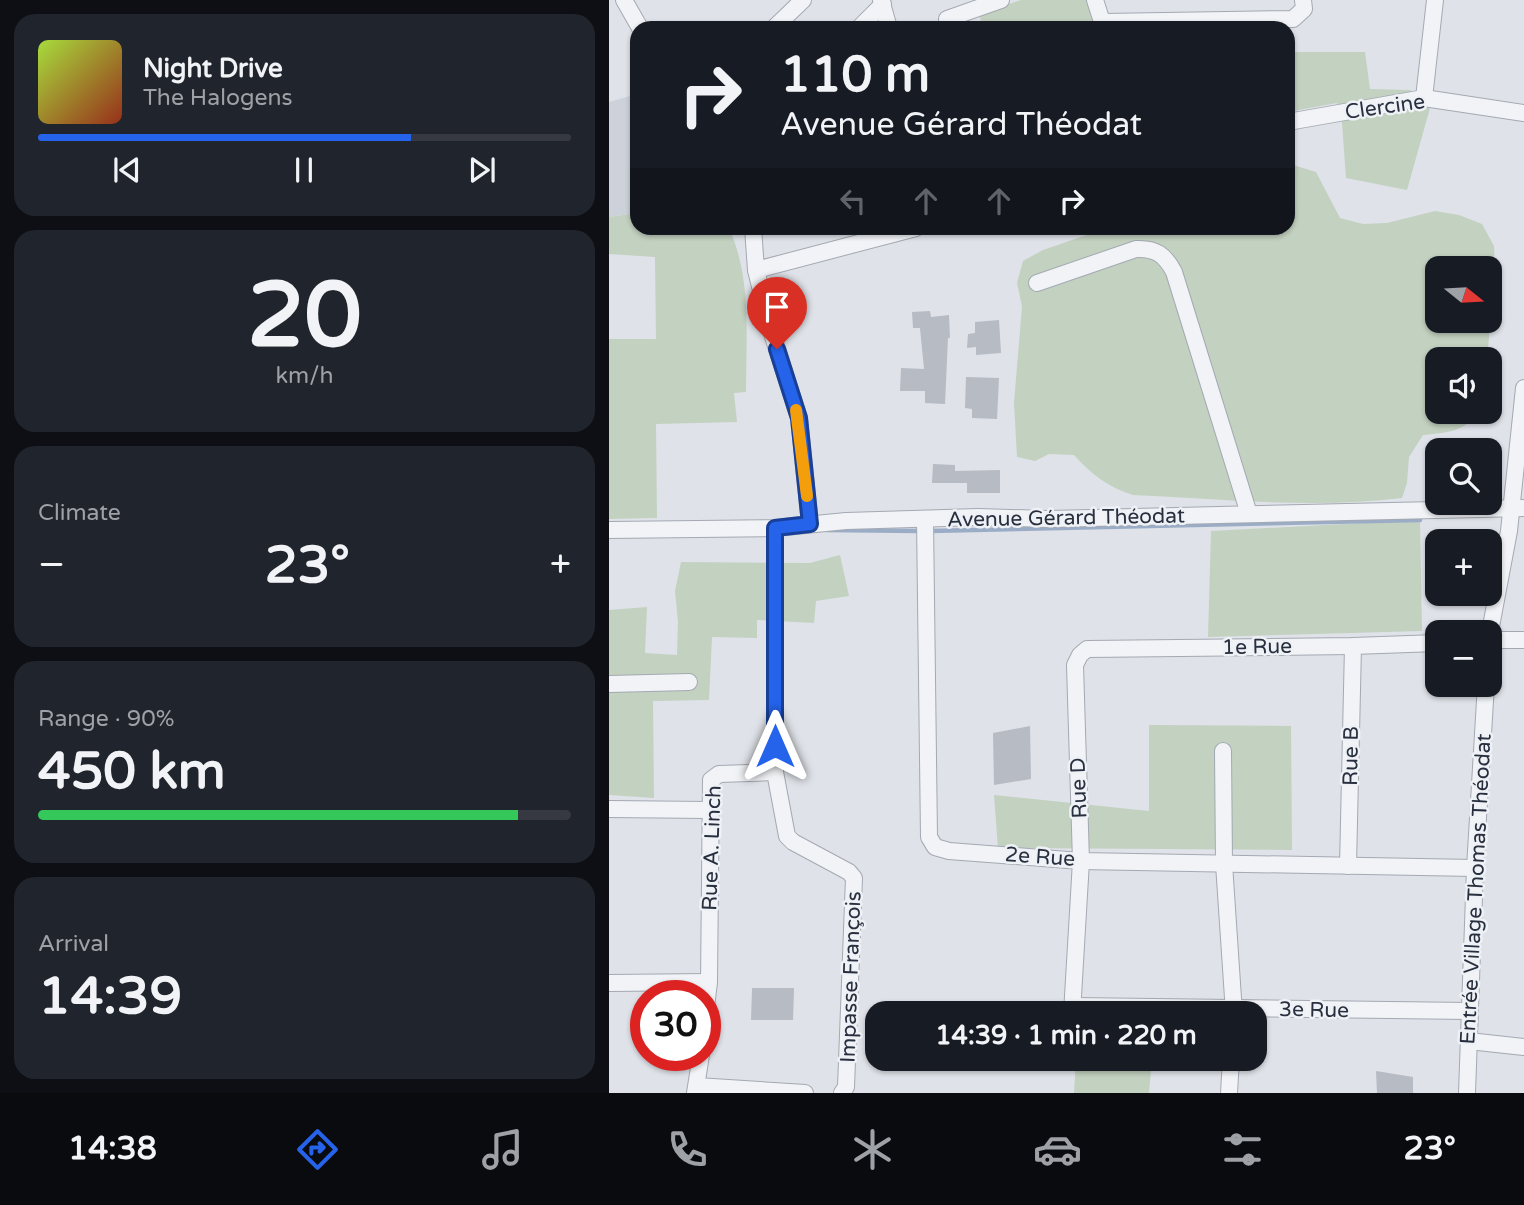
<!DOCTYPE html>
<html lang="en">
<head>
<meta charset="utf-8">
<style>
  :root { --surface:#171b24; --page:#20242c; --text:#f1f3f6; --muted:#9ea1a6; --line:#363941; --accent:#2563eb }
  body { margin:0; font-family:"Varela Round",sans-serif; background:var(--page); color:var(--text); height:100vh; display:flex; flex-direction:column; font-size:26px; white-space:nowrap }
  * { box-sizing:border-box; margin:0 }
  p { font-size:23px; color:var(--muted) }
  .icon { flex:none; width:38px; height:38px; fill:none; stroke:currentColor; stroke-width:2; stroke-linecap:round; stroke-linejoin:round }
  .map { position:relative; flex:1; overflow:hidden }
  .details { display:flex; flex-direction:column; gap:14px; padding:14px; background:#0d0f14; width:609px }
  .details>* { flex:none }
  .banner { position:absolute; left:21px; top:21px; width:665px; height:214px; border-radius:21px; box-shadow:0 2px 5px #0004; background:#171b24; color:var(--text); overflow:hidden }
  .needle { width:46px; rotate:108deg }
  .tools { position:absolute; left:816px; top:256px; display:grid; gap:14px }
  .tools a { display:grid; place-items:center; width:77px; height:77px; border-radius:14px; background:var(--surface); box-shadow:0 2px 5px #0004; font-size:35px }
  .speed { position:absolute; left:21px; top:980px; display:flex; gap:14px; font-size:35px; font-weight:700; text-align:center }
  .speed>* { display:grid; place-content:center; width:91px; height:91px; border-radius:50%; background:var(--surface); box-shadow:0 2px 5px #0004; line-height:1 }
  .speed .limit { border:10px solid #d22; background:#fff; color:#111 }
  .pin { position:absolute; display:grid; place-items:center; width:60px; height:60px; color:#fff; margin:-72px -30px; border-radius:50% 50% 50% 0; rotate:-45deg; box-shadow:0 0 7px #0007 }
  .pin .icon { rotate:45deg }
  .me { position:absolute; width:77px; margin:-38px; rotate:0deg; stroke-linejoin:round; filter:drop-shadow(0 0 5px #0008) }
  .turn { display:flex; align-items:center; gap:24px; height:147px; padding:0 35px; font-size:32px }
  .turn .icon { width:91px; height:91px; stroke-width:2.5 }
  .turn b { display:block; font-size:49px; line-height:60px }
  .lanes { display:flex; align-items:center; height:66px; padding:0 35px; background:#0003; justify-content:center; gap:35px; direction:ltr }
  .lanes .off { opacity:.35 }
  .big { font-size:52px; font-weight:700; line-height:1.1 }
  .details .card { flex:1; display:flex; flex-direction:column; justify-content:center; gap:10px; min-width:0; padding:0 24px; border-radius:21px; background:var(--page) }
  .details .dial { align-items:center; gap:0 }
  .dial b { font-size:91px; line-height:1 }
  .song { display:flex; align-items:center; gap:21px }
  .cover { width:84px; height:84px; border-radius:10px; background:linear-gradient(135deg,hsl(80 70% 55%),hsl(10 70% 35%)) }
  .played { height:7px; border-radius:4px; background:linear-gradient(90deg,var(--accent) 70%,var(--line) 70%) }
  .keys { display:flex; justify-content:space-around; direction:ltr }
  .heat { display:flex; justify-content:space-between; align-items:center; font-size:38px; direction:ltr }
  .charge { height:10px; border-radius:5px; background:linear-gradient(90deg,#34c759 90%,var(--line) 0) }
  .trip { position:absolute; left:256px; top:1001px; width:402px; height:70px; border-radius:21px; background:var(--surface); box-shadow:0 2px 5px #0004; font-weight:700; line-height:70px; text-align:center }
  .tabs { display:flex; height:112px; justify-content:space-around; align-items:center; background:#090b0e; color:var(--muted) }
  .tabs .icon { width:49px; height:49px }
  .tabs .active { color:var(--accent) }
  .tabs b { font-size:32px; color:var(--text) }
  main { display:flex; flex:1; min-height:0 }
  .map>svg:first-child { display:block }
  .built { fill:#cdd1d9 }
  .green { fill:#c3d1c0; fill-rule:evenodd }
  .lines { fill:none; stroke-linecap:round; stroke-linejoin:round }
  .stream { stroke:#9badc6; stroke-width:4.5 }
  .building { fill:#b6bbc4 }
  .minor-casing { stroke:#a4a9b2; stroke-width:18 }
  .minor { stroke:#f1f3f6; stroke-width:16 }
  .route-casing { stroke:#184099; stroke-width:18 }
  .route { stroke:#2563eb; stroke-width:12 }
  .slow { stroke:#f59e0b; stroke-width:12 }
  .labels { text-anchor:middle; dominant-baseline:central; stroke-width:5; stroke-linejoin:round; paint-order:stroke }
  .street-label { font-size:21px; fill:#282f3e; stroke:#eef1f5 }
</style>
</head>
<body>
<main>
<section class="details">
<div class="card">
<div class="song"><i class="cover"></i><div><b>Night Drive</b><p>The Halogens</p></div></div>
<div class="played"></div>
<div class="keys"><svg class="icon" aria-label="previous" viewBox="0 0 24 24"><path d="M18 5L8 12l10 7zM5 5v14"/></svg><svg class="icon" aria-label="pause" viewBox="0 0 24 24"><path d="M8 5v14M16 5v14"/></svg><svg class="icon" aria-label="next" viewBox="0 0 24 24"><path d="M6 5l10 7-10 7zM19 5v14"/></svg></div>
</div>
<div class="card dial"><b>20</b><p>km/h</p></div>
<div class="card"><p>Climate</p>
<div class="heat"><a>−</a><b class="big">23°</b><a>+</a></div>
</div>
<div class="card"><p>Range · 90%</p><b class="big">450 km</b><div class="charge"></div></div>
<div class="card"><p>Arrival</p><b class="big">14:39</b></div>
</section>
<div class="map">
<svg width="915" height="1093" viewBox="0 0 915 1093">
  <rect width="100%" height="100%" fill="#dfe2e8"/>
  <path class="built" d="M28 94V213L0 217V102Z"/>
  <g class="green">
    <path d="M412 0H480L490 28H374L370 14Z"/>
    <path d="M679 52H756L761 89 801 90 821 108 798 190 737 178 733 123 728 103 679 112Z"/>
    <path d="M684 165 707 172 731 218 754 224 778 223 826 211 850 215 873 224 885 246 886 271 878 359H828V411H869C858 432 836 433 814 435L800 457 798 483 793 498C704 509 614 499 524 495 499 487 483 475 465 455L440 454 426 461 408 457 405 403 413 306 408 283 414 261 434 250 498 228H679V166ZM828 268H880V320H828Z"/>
    <path d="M28 213V228H120C143 279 137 336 137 392L125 393 128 422 47 424 48 518 0 519V339H47L46 257 0 254V217Z"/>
    <path d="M811 520 813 631 599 637 602 531Z"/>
    <path d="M231 555 240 596 207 601 205 623 148 620V638L103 637 100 700 44 701 45 798 0 795V610L38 607 36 653 68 655 69 622 66 591 72 562 201 563Z"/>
    <path d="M540 725 682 726 683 850 389 848 385 795 540 811Z"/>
    <path d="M467 1059H543L540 1093H465Z"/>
  </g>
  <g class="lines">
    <g class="stream">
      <path d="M218 530 310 531"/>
      <path d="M321 531 811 520"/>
    </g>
  </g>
  <g class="building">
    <path d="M321 311 322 317 340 315 341 338H339L336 404 316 403V391H291L292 368 315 369 311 328H304L303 312Z"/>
    <path d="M390 320 392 353 367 355V347L358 348 359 334 366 333V322Z"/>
    <path d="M357 377 390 378 388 419 363 418V409L356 408Z"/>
    <path d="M324 464 346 465V471L391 470V493H358V483H323Z"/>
    <path d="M421 726 422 779 385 785 384 733Z"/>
    <path d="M143 988H185L184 1020H142Z"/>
    <path d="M767 1071 804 1077V1093H768Z"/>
  </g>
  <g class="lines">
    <defs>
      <g id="minor">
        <path d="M15 0 31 28"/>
        <path d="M272 0 280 28"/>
        <path d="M486 0 495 28"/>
        <path d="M338 19 392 0"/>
        <path d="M493 22 684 19 695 9 694 0"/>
        <path d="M165 28 194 0"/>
        <path d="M250 28 274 4"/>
        <path d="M815 98 826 0"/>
        <path d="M679 122 815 98 915 113"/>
        <path d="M144 228 147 270 161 327 190 418 201 524"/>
        <path d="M147 270 307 228"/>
        <path d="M428 283 527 249C547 248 556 255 565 272L640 514"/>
        <path d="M316 520 320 837 326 847 340 851 472 861 866 868"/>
        <path d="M0 530 166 528 237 521 369 517 439 519 915 508"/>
        <path d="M880 637 900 531 915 388"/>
        <path d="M880 640H915"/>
        <path d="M0 684 80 682"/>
        <path d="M614 751 615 864 625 1013"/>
        <path d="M166 772 178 836 184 842 240 872 245 878 237 1087 233 1093"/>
        <path d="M0 809 100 810"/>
        <path d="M739 866 744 646"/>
        <path d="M0 983 100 982"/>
        <path d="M465 1006 861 1011"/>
        <path d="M463 1013 472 861 466 665 471 655 478 649 744 646 828 643"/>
        <path d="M96 1016 100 982 102 780 110 774 166 772V528"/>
        <path d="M860 1041 915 1047"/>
        <path d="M88 1086 196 1093"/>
        <path d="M86 1093 92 1055"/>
        <path d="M620 1093 622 1059"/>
        <path d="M858 1093 866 868 877 684"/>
      </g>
    </defs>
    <use href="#minor" class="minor-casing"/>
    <use href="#minor" class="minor"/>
  </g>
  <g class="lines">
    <defs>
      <path id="route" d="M166 746V528L201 524 190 418 168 349"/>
    </defs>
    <use href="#route" class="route-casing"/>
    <use href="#route" class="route"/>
    <path class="slow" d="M187 410 198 496"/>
  </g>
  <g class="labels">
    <g class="street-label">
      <text transform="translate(776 107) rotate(-8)">Clercine</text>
      <text transform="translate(457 518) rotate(-1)">Avenue Gérard Théodat</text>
      <text transform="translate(648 647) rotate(-1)">1e Rue</text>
      <text transform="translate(742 756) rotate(-89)">Rue B</text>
      <text transform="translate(470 788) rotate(-92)">Rue D</text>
      <text transform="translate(103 848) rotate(-88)">Rue A. Linch</text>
      <text transform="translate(431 857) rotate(4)">2e Rue</text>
      <text transform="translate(867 889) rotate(-87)">Entrée Village Thomas Théodat</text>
      <text transform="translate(242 977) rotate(-88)">Impasse François</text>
      <text transform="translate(705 1010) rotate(1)">3e Rue</text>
    </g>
  </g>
</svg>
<div class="tools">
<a><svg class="needle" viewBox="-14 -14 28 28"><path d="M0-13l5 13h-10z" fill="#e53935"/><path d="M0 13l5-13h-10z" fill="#9ea1a6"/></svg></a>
<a><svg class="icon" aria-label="sound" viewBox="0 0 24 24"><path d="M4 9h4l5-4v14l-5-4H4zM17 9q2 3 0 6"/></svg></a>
<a><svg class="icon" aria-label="search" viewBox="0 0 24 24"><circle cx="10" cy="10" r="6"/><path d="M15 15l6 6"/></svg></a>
<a>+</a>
<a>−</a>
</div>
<div class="speed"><div class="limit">30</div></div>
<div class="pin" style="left:168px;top:349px;background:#d93025"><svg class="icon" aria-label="arrive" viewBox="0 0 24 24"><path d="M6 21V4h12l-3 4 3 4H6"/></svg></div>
<svg class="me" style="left:166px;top:746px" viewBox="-20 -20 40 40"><path d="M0-17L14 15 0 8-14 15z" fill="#2563eb" stroke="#fff" stroke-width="4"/></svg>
<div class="trip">14:39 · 1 min · 220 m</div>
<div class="banner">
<div class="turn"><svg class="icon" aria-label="right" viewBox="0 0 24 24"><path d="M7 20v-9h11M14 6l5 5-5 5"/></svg><div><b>110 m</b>Avenue Gérard Théodat</div></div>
<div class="lanes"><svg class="icon off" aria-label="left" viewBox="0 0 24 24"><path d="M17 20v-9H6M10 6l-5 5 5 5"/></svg><svg class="icon off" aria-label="ahead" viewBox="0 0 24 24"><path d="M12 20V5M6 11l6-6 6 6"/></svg><svg class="icon off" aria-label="ahead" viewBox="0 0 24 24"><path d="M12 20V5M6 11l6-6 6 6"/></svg><svg class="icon" aria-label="right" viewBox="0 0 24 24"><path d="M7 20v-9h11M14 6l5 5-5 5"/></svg></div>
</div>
</div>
</main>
<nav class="tabs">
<b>14:38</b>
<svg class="icon active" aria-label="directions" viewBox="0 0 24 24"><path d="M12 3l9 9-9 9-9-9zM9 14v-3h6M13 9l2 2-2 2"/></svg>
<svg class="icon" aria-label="music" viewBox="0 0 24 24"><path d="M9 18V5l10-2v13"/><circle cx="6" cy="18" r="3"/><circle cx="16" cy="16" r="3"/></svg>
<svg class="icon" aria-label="phone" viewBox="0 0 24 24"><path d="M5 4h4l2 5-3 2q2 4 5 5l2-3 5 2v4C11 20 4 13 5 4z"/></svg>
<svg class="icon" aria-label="climate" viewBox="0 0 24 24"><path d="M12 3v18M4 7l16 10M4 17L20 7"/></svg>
<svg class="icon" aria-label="car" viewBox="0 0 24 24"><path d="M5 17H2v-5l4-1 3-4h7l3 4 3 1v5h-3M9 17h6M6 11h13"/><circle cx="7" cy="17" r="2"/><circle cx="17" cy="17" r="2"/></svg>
<svg class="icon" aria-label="filters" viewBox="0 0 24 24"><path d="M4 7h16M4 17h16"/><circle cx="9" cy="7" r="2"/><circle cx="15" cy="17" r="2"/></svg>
<b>23°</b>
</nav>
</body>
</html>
